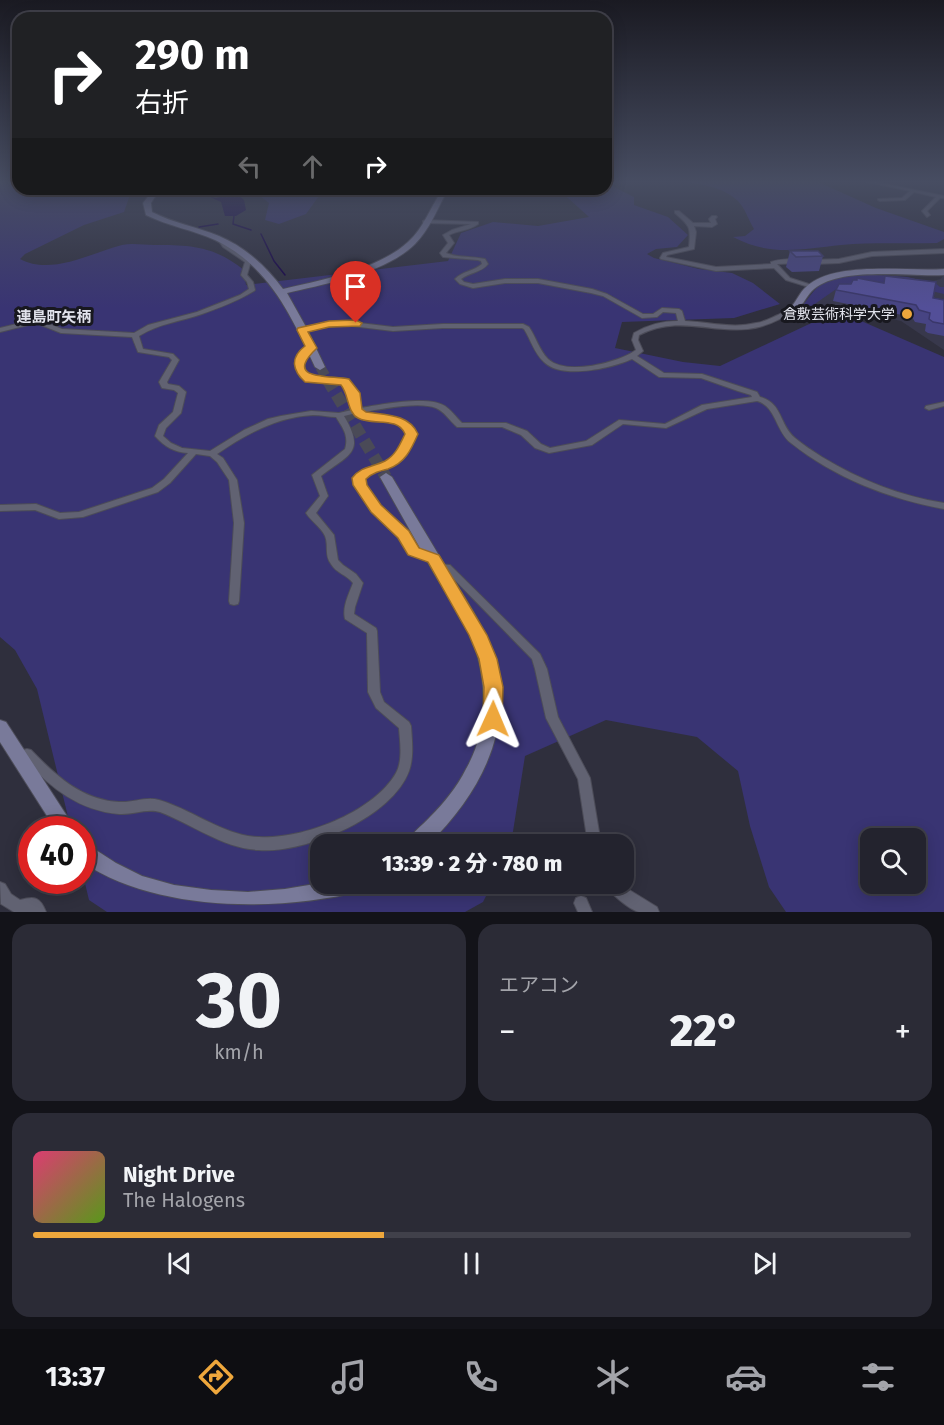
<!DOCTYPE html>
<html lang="ja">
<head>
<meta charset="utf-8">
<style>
  :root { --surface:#23232e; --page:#2b2b36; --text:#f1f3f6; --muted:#a3a4aa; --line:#40404a; --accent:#eea73c }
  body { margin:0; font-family:"Fira Sans","Noto Sans JP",sans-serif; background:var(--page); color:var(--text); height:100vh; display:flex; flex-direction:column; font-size:22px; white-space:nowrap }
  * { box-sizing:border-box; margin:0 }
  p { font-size:20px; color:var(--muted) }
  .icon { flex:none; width:33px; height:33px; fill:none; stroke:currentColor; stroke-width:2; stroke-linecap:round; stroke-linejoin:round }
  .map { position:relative; height:912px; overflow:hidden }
  .side { display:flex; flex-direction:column; gap:12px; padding:12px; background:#131319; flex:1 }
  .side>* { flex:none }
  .top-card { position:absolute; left:12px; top:12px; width:600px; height:183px; border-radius:18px; box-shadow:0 3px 15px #0003,0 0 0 2px var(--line); background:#202124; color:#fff; overflow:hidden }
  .fabs { position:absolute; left:860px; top:828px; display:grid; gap:12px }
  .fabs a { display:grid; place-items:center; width:66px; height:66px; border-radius:12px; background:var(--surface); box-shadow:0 3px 15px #0003,0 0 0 2px var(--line); font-size:30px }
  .speed { position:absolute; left:18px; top:816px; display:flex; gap:12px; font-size:30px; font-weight:700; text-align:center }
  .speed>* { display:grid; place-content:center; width:78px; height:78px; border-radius:50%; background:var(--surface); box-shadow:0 3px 15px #0003,0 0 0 2px var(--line); line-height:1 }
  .speed .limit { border:9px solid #d22; background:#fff; color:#111 }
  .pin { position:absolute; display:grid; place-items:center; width:51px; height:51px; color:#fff; margin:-62px -26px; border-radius:50% 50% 50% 0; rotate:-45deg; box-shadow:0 0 6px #0007 }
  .pin .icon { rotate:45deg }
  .me { position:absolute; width:66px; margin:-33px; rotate:1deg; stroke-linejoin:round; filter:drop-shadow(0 0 4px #0008) }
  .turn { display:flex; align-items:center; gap:21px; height:126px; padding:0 24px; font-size:27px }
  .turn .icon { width:78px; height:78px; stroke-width:2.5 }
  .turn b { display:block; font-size:42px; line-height:51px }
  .lanes { display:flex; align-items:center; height:57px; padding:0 24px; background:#0003; justify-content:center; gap:30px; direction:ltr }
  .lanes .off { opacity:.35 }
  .big { font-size:45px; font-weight:800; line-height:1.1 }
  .side .tile { flex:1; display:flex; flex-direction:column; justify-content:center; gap:9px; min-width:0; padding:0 21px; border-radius:18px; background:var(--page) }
  .side .dial { align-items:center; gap:0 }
  .dial b { font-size:78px; line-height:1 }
  .song { display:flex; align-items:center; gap:18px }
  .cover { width:72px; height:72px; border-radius:9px; background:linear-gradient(135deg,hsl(340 70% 55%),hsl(90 70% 35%)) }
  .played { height:6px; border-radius:3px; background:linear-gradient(90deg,var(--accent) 40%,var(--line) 40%) }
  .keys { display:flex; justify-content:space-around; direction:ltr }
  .heat { display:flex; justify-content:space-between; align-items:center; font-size:33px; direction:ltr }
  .side .tiles { flex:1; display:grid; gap:12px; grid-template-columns:1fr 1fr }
  .tile:last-child { grid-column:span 2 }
  .trip { position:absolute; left:310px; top:834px; width:324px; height:60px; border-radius:18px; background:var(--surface); box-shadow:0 3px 15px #0003,0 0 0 2px var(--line); font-weight:800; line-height:60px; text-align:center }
  .menu { display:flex; height:96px; justify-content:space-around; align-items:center; background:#0e0e12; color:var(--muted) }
  .menu .icon { width:42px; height:42px }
  .menu .current { color:var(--accent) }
  .menu b { font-size:27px; color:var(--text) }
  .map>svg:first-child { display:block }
  .built { fill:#38384c }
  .green { fill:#393473; fill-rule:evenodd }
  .water { fill:#140045 }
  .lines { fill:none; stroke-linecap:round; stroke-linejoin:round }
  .stream { stroke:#140045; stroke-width:1.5 }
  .secondary-tunnel-far1 { stroke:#4a4a57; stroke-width:10; stroke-dasharray:10 4.5; stroke-linecap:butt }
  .secondary-tunnel { stroke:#4a4a57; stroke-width:12; stroke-dasharray:12 6; stroke-linecap:butt }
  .street-casing { stroke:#4c4c58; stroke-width:2 }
  .secondary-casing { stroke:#4c4c58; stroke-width:2 }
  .street { fill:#616272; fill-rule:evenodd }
  .secondary { fill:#797a9a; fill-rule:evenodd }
  .wall { fill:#474483 }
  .building { fill:#534f98; stroke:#3a376a; stroke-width:1.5 }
  .route { fill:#eea73c; stroke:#9b6d27; stroke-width:1.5 }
  .poi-dot { fill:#eea73c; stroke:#18181f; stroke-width:2 }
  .labels { text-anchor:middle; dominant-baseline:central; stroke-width:6; stroke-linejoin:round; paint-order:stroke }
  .far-poi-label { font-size:14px; fill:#e2e3ec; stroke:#18181f; text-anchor:end }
  .far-quarter-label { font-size:15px; font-weight:bold; fill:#e2e3ec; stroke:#18181f }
</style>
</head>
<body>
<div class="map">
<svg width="944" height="912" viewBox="0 0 944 912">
  <rect width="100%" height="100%" fill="#2f2f3d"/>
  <path class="built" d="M944 274V350L901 321 846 309H798L819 285 876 275 907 277 936 284 932 281 941 279Z"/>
  <g class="green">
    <path d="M0 181H18V189H132L124 212 84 225 25 254 20 259C51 276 91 253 122 245 132 243 144 245 154 245 191 245 214 246 244 270L246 285 448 261 461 233 493 222 538 226 589 217 558 189H606V181H816L876 208 944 232V239L937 243C905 244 873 242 841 245 801 249 771 257 733 237L745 236 754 229C749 221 745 208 738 201 711 175 644 180 608 184L634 197V205L668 217 688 235 677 247 656 249 647 254 654 258 699 269 732 273 753 283 780 304 734 318 622 322 615 348 683 362 720 366 822 318H846L859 320 944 357V912H786L769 887 750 826 738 771 697 737 606 720 525 756 511 844H321V884H492L483 902 465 912H107L89 900 83 875 82 830 71 829 37 689 15 650 0 637ZM870 838H915V884H870Z"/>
    <path d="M251 189H324L306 214 279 224 265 220 269 203Z"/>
    <path d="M876 275 907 277 936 284 933 281 940 287H944V294L919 288 839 287 812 306 803 305C808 299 813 291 819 286 833 274 859 275 876 275Z"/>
  </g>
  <path class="water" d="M236 193 244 200 246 210 236 216H225L221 202 210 197 216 198Z"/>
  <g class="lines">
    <g class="stream">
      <path d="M211 196 217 189"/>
      <path d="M234 216 233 224 251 230"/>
      <path d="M199 227 218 224"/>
      <path d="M261 234 274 261 285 275"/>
    </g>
    <path class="secondary-tunnel-far1" d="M320 367 328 380"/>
    <path class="secondary-tunnel" d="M327 379 386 477"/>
    <defs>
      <g id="street">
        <path d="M864 181H871L944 196V198H940L927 211 930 215 927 217 922 211 936 197 914 192 905 200 880 201 878 200V199L902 198 910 191Z"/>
        <path d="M675 211H679L693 223H711L709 219 712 216H716L717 217 715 219 717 224 712 227 695 226H694L696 232 694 249 667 255 666 257 716 267 771 264V262C780 259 792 258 800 262L799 263 777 264 790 278 815 286 812 288 786 280 774 268 716 271 661 259 660 258 663 253 689 247C691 227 690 226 675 213Z"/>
        <path d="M425 220 478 222V224C469 231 458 230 449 235L454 243 446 253C457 258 472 256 485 259L488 264C481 273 470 272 461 279L464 282 473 284 505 279H538L592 289 607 294 643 314H653L662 308 679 309 682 311 685 321C708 322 733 329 756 323 764 322 771 318 778 315 785 311 792 305 799 305V307C784 318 767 327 748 329 708 333 680 315 639 335L638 340 643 351 637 356 664 373 702 374 757 392 760 397C783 403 779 425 795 438 803 445 813 451 822 457 860 480 900 496 944 503V509C890 499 835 478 791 443 776 432 776 406 757 401L707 409 666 428 623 424 592 445 549 453 535 448 521 435 502 427H457C450 421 444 411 436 408 420 401 381 409 364 412 385 420 401 411 415 434 403 471 388 459 363 479L364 485 379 506 406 532 416 549 436 557 438 559 436 561 433 562 410 553 399 536 373 510 356 485 355 478C368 465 388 465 398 453 403 447 405 440 407 434L404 428 392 422 370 419 356 413 344 416C366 453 349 454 321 476L328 496 316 513 334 535 338 560 343 565 356 574 363 583 355 607 354 614 376 628 377 631 380 692 384 702 409 722 411 726C412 741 414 757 409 771 392 818 304 854 258 850 222 848 192 824 160 812 146 808 133 815 119 814 79 811 50 787 25 760L18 761 14 760 12 756 14 752 27 749 31 750C56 776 82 800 119 802 133 803 146 796 159 800 190 809 216 830 248 836 293 844 373 814 396 773 403 760 400 742 399 728L376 708 368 692 367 633 345 619C342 607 349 594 353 583 347 575 336 573 331 564 324 555 329 546 325 536 321 527 311 521 306 513L320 496 312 475 345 449C349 436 343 428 336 417 329 417 321 415 313 415 277 417 246 434 217 454L223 458 237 480 244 523 239 601 238 604 234 605 230 604 229 601 234 523 229 480 217 462 210 456 196 454 170 483 158 492 83 517 59 519 35 510 0 511V505L36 504 60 513 79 512 152 488 164 479 188 453C174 452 165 447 155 436L159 425 173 412 178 393 174 390 162 388 159 382 172 360 169 357 138 352 132 337 61 333 36 323 0 332V328L37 319 62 329 134 333 148 325 197 312 240 295 249 289 247 282 241 275 245 262 223 247 218 240 221 238 223 239 227 245 251 261 247 275 253 282 255 290 254 291C238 301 219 308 202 314 179 322 160 323 139 336L143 349 173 354 179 360 167 382 168 384 179 386 186 392 181 413 166 428 163 436 171 443 182 448 210 451 244 430 268 419 281 416 311 411 339 413 352 410 350 393 343 384 309 382 300 377 296 365 304 349 311 346 314 348 309 351 304 365 307 376 311 378 348 380 358 393 360 408C379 405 428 395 445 406 451 410 456 417 462 423H506L527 431 541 444 550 448 586 441 619 420 665 424 702 405 752 397 751 395 738 391 701 378 659 377 632 359C612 368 562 380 544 362 534 353 531 340 524 329L522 328H443L393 331 343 325 300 331V329L302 328 343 321 393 327 443 324H523L529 327C536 337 539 350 548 359 566 376 618 363 636 350L632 340 634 333C648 325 662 321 678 321L676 313 663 312 657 317 642 318 603 296 591 293 538 283H505L473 288 460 284 455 279C463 271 474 271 482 264L481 261 478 260 443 257 440 253 448 243 443 235 452 230 471 224 423 223V221Z"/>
        <path d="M944 249V253L872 256 839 263 813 264 810 262 813 260 839 259 872 252Z"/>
        <path d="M944 402V406L929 410 925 408 926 406Z"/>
        <path d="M439 564 450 565 540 654 547 669 558 717 590 778 601 844H588L578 779 546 718 535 669 532 659 445 570 436 569 434 567 436 565Z"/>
        <path d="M0 882 5 884 11 894 20 900C35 896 40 897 46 912H14L1 904Z"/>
        <path d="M605 884H622L631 891 657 907 659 912C653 912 645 912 639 912 630 910 608 892 605 884Z"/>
        <path d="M581 896 586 898 592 912H578L574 903 576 898Z"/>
      </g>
      <g id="secondary">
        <path d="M154 189H160L151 203 152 212C173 223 197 227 219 236 245 247 266 266 283 289 322 280 379 269 408 242 423 229 430 208 441 192L446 193C437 210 429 230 415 244 386 273 325 284 287 293L306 327 325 367 320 370 315 367C291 315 269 266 215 240 193 230 168 226 146 215L143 203Z"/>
        <path d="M944 269V275C908 277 843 266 814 289 808 294 804 302 800 308L797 309 792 306C797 300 800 292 806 287 835 260 907 272 944 269Z"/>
        <path d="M386 473 392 477C412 511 433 545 453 579 464 597 477 615 485 635 522 715 486 787 429 844H406C411 833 422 826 430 817 444 803 457 787 466 769 489 729 488 679 471 636 462 614 446 593 434 573 416 541 398 509 380 477Z"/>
        <path d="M0 720 6 722 76 830H56L0 742Z"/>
        <path d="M82 841 116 863 142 876 174 885 211 890 248 892 285 889 321 883 365 884 362 891C277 912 156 912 82 862Z"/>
      </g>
    </defs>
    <use href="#street" class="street-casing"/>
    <use href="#secondary" class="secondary-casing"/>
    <use href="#street" class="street"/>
    <use href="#secondary" class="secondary"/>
  </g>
  <g class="wall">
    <path d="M790 251 823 256 819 271 792 272 786 267Z"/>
    <path d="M857 280 944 300V336L928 333 925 331 926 324 915 322 912 317 833 301 836 290Z"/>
  </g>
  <g class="building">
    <path d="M790 251H818L823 256 796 257Z"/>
    <path d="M885 276 936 282 933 298 944 300V324L933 322 929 319 930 313 919 310 916 305 836 290 839 284H851L853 280H857V278L884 283Z"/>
  </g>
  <linearGradient id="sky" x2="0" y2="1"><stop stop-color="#1a1a22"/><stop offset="0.59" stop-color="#474d62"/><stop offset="1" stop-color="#474d62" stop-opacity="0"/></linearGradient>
  <rect width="944" height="308" fill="url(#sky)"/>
  <path class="route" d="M356 320 362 323 360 326 329 327 308 332 317 348C282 381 330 375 349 379L360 393 362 409 366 412C386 415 409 414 418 434 411 450 405 463 388 469 380 471 372 473 366 479L367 485 381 505 409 531 419 548 439 555 487 635 497 659 503 687 502 719 499 724 493 727 486 724 483 719 484 687 479 659 469 635 428 562 408 555 398 538 371 512 353 485 352 478C361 466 373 467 385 461 396 455 400 444 405 434 398 416 372 426 358 418 347 412 349 395 341 385L305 382C293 371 289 358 305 346L297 330 298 328 329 321Z"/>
  <circle class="poi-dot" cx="907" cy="314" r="6"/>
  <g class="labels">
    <g class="far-poi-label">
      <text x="895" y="314">倉敷芸術科学大学</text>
    </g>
    <g class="far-quarter-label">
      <text x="54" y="317">連島町矢柄</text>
    </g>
  </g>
</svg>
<div class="fabs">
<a><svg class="icon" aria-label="search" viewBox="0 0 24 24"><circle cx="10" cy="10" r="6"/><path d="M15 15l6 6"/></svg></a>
</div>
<div class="speed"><div class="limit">40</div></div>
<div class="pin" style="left:356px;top:323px;background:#d93025"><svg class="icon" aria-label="arrive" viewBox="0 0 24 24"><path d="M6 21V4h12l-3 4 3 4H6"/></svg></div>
<svg class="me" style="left:493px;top:719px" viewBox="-20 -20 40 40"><path d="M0-17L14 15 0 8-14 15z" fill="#eea73c" stroke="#fff" stroke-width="4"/></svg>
<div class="trip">13:39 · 2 分 · 780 m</div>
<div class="top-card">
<div class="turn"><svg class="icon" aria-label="right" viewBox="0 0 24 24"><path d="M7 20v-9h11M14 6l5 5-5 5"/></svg><div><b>290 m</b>右折</div></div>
<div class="lanes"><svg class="icon off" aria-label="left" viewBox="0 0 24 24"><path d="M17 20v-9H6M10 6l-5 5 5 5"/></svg><svg class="icon off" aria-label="ahead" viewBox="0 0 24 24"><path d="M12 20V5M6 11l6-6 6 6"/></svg><svg class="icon" aria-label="right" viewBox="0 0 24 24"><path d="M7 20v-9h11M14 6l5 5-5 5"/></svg></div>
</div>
</div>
<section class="side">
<div class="tiles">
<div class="tile dial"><b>30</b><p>km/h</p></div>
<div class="tile"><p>エアコン</p>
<div class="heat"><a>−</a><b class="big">22°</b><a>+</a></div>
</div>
<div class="tile">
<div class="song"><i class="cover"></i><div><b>Night Drive</b><p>The Halogens</p></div></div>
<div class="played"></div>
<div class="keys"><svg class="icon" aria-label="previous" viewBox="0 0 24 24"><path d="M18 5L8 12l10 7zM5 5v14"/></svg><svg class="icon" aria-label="pause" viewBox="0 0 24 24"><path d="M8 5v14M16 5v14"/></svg><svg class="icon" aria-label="next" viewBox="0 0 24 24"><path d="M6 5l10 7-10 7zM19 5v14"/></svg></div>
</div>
</div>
</section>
<nav class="menu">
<b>13:37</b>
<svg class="icon current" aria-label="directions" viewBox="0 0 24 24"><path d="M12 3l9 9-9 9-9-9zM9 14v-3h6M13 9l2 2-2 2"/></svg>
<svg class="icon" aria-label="music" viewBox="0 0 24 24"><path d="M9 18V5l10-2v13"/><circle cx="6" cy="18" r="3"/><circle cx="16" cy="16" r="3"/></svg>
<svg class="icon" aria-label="phone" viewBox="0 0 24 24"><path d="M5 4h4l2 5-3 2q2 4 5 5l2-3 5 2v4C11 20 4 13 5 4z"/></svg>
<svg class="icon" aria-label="climate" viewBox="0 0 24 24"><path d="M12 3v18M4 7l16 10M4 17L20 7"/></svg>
<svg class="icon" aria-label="car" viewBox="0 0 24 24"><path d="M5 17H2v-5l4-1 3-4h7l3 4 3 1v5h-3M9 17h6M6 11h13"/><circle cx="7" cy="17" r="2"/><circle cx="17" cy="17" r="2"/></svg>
<svg class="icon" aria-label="filters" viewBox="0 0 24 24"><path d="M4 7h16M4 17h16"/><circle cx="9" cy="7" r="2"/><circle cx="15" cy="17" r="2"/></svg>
</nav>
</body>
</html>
